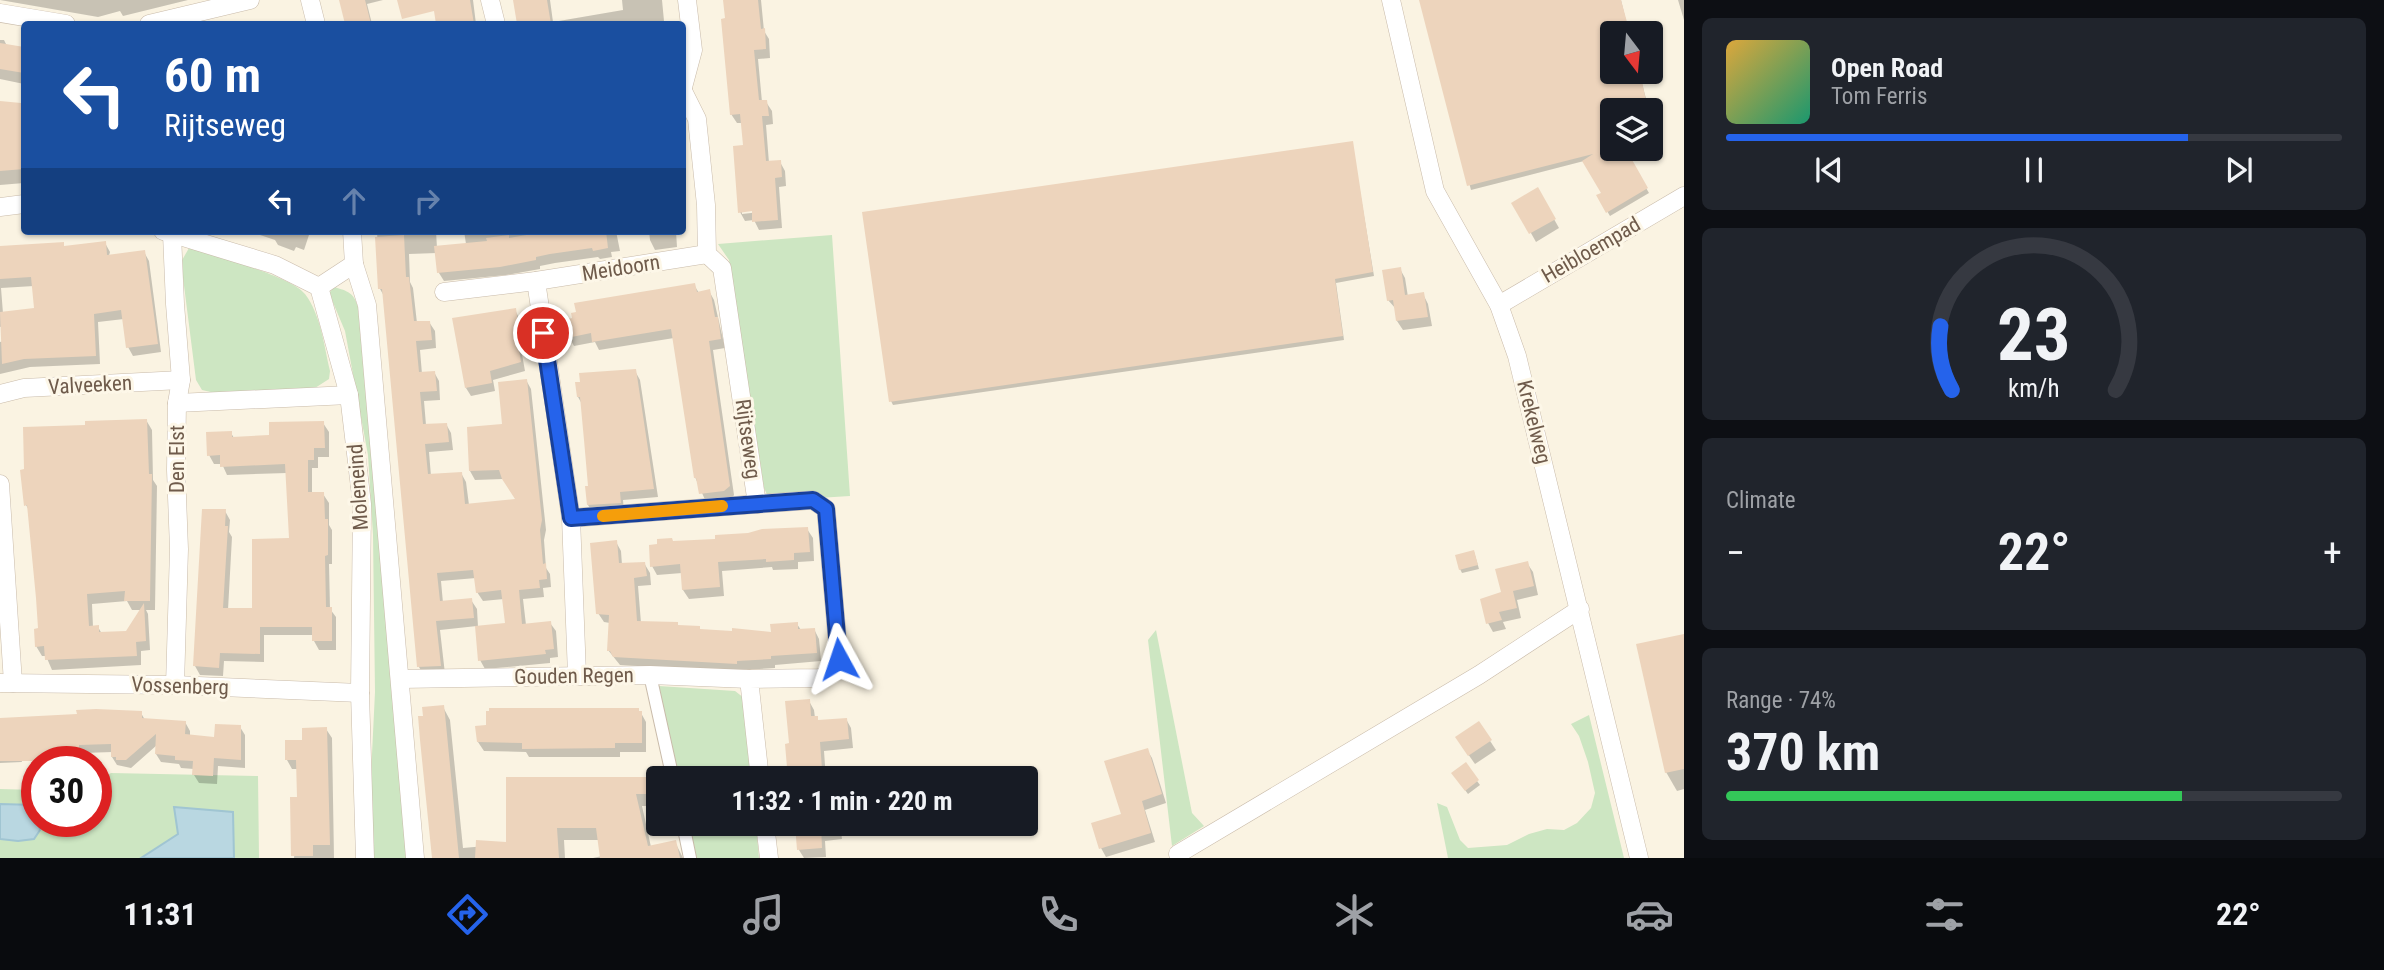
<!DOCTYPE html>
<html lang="en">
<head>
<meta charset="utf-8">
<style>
  :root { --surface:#171b24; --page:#20242c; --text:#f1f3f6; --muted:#9ea1a6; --line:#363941; --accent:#2563eb }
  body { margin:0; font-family:"Roboto Condensed",sans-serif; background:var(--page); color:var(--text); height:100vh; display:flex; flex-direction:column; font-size:26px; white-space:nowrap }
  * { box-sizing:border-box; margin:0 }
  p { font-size:23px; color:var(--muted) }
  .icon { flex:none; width:38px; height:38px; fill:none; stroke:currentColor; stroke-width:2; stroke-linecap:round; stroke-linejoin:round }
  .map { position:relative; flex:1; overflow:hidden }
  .details { display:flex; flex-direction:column; gap:18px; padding:18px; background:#0d0f14; width:700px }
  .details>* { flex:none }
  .top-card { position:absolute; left:21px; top:21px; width:665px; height:214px; border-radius:7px; box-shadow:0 2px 5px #0004; background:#1a4fa0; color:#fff; overflow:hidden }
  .needle { width:46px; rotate:164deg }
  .fabs { position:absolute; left:1600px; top:21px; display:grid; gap:14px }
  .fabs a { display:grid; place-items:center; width:63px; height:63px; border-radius:7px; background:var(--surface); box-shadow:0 2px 5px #0004; font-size:35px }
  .speed { position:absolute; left:21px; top:746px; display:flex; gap:14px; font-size:35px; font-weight:700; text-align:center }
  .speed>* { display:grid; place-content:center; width:91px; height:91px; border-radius:50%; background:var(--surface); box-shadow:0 2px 5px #0004; line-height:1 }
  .speed .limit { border:10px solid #d22; background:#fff; color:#111 }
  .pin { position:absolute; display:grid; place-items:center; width:60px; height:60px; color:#fff; margin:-30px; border:4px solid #fff; border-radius:50%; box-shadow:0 2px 7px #0007 }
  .me { position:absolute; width:77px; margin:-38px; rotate:355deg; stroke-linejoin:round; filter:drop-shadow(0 0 5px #0008) }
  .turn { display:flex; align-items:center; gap:24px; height:147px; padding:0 28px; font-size:32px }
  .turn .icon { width:91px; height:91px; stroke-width:2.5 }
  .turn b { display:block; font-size:49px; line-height:60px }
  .lanes { display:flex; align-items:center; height:66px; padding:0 28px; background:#0003; justify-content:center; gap:35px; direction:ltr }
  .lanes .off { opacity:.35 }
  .big { font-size:52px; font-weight:700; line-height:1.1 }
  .details .tile { flex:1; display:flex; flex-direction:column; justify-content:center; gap:10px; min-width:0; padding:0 24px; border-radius:10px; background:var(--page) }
  .details .dial { align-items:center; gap:0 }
  .dial svg { height:182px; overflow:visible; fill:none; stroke:var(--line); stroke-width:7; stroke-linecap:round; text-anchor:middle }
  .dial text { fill:var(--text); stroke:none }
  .song { display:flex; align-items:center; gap:21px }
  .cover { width:84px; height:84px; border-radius:10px; background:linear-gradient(135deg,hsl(40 70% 55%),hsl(160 70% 35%)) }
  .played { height:7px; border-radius:4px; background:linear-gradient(90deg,var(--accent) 75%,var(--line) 75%) }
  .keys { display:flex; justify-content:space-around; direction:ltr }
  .heat { display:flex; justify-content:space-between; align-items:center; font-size:38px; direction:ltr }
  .charge { height:10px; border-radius:5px; background:linear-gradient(90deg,#34c759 74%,var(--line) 0) }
  .trip { position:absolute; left:646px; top:766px; width:392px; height:70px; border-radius:7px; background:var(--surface); box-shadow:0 2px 5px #0004; font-weight:700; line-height:70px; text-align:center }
  .tab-bar { display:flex; height:112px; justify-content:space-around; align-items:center; background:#090b0e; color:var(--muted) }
  .tab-bar .icon { width:49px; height:49px }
  .tab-bar .selected { color:var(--accent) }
  .tab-bar b { font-size:32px; color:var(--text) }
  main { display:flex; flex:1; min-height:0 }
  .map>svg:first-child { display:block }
  .green { fill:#cde6c2 }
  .water { fill:#b9d7e1; stroke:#a0c5d2; stroke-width:2 }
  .shadow { fill:#0003; fill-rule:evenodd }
  .building { fill:#edd4bc }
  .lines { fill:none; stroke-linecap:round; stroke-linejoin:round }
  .pedestrian-casing { stroke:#c9bbaa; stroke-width:14 }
  .minor-casing { stroke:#c9bbaa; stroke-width:19 }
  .pedestrian { stroke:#fff; stroke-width:12 }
  .minor { stroke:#fff; stroke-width:18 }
  .route-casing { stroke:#184099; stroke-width:18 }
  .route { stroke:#2563eb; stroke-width:12 }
  .slow { stroke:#f59e0b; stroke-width:12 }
  .labels { text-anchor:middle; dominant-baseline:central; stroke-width:6; stroke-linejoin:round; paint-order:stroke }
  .street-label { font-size:21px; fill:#6f5b4b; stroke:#fdf7e8 }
</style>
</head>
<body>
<main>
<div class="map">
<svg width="1684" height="858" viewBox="0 0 1684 858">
  <rect width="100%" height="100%" fill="#faf3e2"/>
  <g class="green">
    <path d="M832 235 850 496 770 501 764 488 729 260 718 244Z"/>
    <path d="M189 248C214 256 291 276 305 294 321 315 324 346 330 371L329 379 315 388 215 393 202 390 196 380 181 262Z"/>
    <path d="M334 287C348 291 354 293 358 307L407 858H367L375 692 373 535 368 455 345 331 329 293Z"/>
    <path d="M1156 630 1192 813 1204 826 1172 846 1148 640Z"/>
    <path d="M659 686 735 691 744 698 752 779H678Z"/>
    <path d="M1589 715 1624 858H1448L1437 803 1447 807 1460 840 1468 848 1507 845 1529 834 1547 829 1564 830 1577 823 1591 808 1595 793 1588 762 1579 736 1571 724Z"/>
    <path d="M111 773 258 776 259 858H234L233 812 175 807 178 834 141 858H0V839L18 841 40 830 38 821H96V782Z"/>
    <path d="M0 789 37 790V813L35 805 0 804Z"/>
    <path d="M688 824H756L759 858H695Z"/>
  </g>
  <g class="water">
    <path d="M0 804 35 805 40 830 34 839 18 841 0 839Z"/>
    <path d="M174 807 233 812 234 858H141L178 834Z"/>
  </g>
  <g class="shadow">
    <path d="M0 0H188L123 16 120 11 98 17Z"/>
    <path d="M340 0H383L367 4 372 24H346Z"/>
    <path d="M433 0H473L476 24H437Z"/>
    <path d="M515 0H550L553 22 623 10 622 0H662L664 21 656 24H528Z"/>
    <path d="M725 0H761L764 31 769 39 770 58 758 59 762 102H766L772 111 773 124 766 125 769 163 780 162 785 171 786 186 779 187 782 228 759 230 754 220 745 221 740 212 744 147 742 123H737L731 114ZM760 209V212L742 214V211Z"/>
    <path d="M1421 0H1621L1629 33H1612V72H1639L1649 110H1612V149H1634L1625 152 1649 193 1610 216 1598 196 1603 193 1584 161 1471 190Z"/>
    <path d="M1678 0H1684V20Z"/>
    <path d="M0 40H4L7 46 24 49V84L0 79Z"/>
    <path d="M21 111 24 117V183L0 185V113Z"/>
    <path d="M1650 115 1654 131 1650 132Z"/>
    <path d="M1352 143 1374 276 1336 283 1344 340 893 405 891 401Z"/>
    <path d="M1537 189 1559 228 1536 242 1514 203Z"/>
    <path d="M248 231H322L320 235 310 232 304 250 296 247 294 251 278 245 275 240Z"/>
    <path d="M377 231H436L437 248 466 244 464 231H616L620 251 611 252 612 257 600 259 598 257 555 263 540 266V269L506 275 444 281 439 273 437 253 409 254 410 282 413 288 417 323 429 322 435 331 436 348 420 350 422 374 434 372 439 381 440 400 424 401 426 425 446 424 451 433 453 450 429 452 431 476 461 473 466 482 469 505 517 501 503 479 475 480 470 471 504 426 526 380 531 389 546 530 544 540 546 568 550 574 551 587 543 588 544 597 523 599 526 625 550 623 556 631 558 657 550 658V663L485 669 480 660 477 626 440 630 445 674 424 676 419 667 384 296 380 289ZM476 578 477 592 483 601 504 599 507 624 478 627 477 609 471 600 443 603 441 581Z"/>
    <path d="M649 231H676L677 247 655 250 650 240Z"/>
    <path d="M105 243 110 252 100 287 144 252 149 261 161 352 133 356 128 347 124 319 98 322 100 364 30 367 0 374V342L54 330 34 286 1 288 4 326 0 327V248L65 247Z"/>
    <path d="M1400 269 1405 278 1408 297 1423 294 1428 304 1432 326 1403 330 1397 321 1396 309 1388 300Z"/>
    <path d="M694 285 699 293 709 291 714 300 725 348 713 350 734 495 732 498 706 502 695 477 674 338 599 350 595 342 574 346 569 337Z"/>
    <path d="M515 310 519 318 521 331 518 332 525 371 493 380 495 391 471 396 466 388Z"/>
    <path d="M635 371 640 380 658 497 623 500 624 511 593 514 588 505 590 487 582 404 578 397 582 383Z"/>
    <path d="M146 420 152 430 153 480 157 486 155 610H146L148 614 150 650 141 651V665L52 670 46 656H42L36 646 40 630 30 512 26 505 87 427ZM127 601 132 610H141L127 633 102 634 98 627H93L92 604Z"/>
    <path d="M323 423 329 432V457H318V468H312V494H323L329 503V525L332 530V564H329L330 609 336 617V650H319L314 641V635H264V662L224 661 223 676 200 675 195 666 225 511 230 520 229 532 232 537 228 610H254L291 540 287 473 227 475 222 464H214L209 455 231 433 234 438 271 437Z"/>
    <path d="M807 529 813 538 814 561 798 562V569L773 570 772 567 722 571 724 596 689 599 683 590 682 573 657 575 652 566 673 543 717 540Z"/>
    <path d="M616 542 621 551 622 565 644 563 650 573 651 585 638 586 641 623 701 631 773 634 797 624 801 630 814 629 819 639 821 661 775 665V668L741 670V672L620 665 608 650 610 623 604 622 598 613Z"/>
    <path d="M1474 552 1479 569 1462 573 1460 569Z"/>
    <path d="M1527 563 1533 572 1538 595 1517 600 1521 618 1503 622 1506 629 1493 632 1488 623Z"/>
    <path d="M1684 635V789L1677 791 1666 772Z"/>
    <path d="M809 701 814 710 815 718 819 722 846 719 851 728 853 748 824 751 826 779H791V745Z"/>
    <path d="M443 707 450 720 463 848 508 844 507 779 662 778 658 779V806H642L651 847 675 842 683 858H593L602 856 599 840H564L565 858H433L420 718Z"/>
    <path d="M141 713 145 720 185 722 190 731V736L216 739 240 727 245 735V768L218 766 217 784 199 783 194 775V769L181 768 179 764 161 762 156 754 157 745 131 768 117 765 112 757 113 752 82 753 83 761H51V757L21 759 22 762 0 763V721Z"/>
    <path d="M641 713 646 722V752H620V757H529L526 752 484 751 478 742Z"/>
    <path d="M1479 724 1496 750 1475 764 1463 747Z"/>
    <path d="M326 729 332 738 334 858H294L299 798 298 769H292L287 760 303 742Z"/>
    <path d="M1147 750 1152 758 1166 803 1145 810 1155 842 1106 857 1101 848 1123 815Z"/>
    <path d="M1465 765 1480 785 1468 794 1456 778Z"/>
    <path d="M796 824H840L842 839 825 841 826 857 804 858 799 850Z"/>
  </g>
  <g class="building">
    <path d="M339 0H365L371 24H345Z"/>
    <path d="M397 0H470L474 24H436L434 11 402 19Z"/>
    <path d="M513 0H547L551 24H517Z"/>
    <path d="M723 0H758L761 29 765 28 766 49 754 50 759 100H767L769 116H762L766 161 781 160 782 177 775 178 778 220 752 222V211L738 213 733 146 743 145 740 114 730 115 721 19 725 18Z"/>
    <path d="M1419 0H1621L1630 33H1612V72H1640L1648 110H1612V158L1626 149 1648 188 1606 213 1596 195 1601 193 1582 161 1593 154 1467 186Z"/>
    <path d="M0 43 24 47V73L0 69Z"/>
    <path d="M0 101 21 103 24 131V169L0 171Z"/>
    <path d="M1353 141 1373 272 1335 279 1343 336 889 402 862 212Z"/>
    <path d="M1538 187 1556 219 1529 234 1511 203Z"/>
    <path d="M550 231H606L608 248 593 251 592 248 550 254 536 257V260L500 267 437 273 434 246 487 241 486 238 509 235V238Z"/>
    <path d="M404 235 406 277H409L414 321H430L432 340 416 341 419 372 435 371 437 391 420 392 423 424 447 423 449 442 425 444 428 474 462 472 465 504 515 499 502 479 499 470 469 471 467 427 502 424 498 382 527 379 542 520 540 530 543 564 546 563 547 579 539 580 540 588 519 590 522 624 551 621 554 649 545 650 546 654 478 661 475 626 505 623 501 590 476 593 473 570 437 573 440 601 472 598 474 618 436 621 441 666 417 667 382 289H378L375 237Z"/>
    <path d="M106 241 107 255 145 250 158 344 126 348 121 310 94 314 96 356 24 359 2 364 0 312 34 308 31 277 0 279V246L64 242V246Z"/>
    <path d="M1401 267 1405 295 1424 292 1428 317 1396 321 1393 300 1387 301 1382 270Z"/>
    <path d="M695 283 697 292 710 289 715 317H718L721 339 709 341 730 486 724 491 699 494 696 478H694L671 329 592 342 591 333 567 338 564 320 572 318 571 313 576 312 574 303Z"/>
    <path d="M516 308 518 323 515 324 521 362 490 371 492 383 465 388 452 318Z"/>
    <path d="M636 369 654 489 620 492 621 503 587 505 585 486H588L584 440 580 397H577L575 382H580L579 373Z"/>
    <path d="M147 419 149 474H152L150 601H124L125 591 87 594 89 626 99 625V632L126 631 144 603 146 641 136 642 137 656 45 660 44 646 35 647 34 629 38 628 36 598 27 505 24 506 20 470 24 469 23 427 85 425V421Z"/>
    <path d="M324 421 325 448H314V460H308V492H324L325 519H328V555L325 556 326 607H332V641H312V627H260V654L220 653 219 668 193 666 202 509H226L225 526H228L223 608H252V539L289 538 285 464 220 467V455L207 456 206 432 232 431V437L269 435V422Z"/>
    <path d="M808 527 810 552 794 553V560L766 562V559L718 562 720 587 682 590 680 564 650 567 649 545 657 544V539L672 538 673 541 715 539V535L748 533 762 529Z"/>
    <path d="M617 540 619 563 645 562 647 576 634 578 637 621 678 622V625L700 626V629L732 631V628L771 632 770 624 798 622V629L815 628 817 653 771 656V659L737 661V664L613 657 610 651H607L609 615 596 614 590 543Z"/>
    <path d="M1474 550 1478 565 1459 570 1455 555Z"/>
    <path d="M1528 561 1534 586 1513 591 1517 608 1499 612 1502 620 1486 624 1480 599 1501 592 1495 569Z"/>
    <path d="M1684 634V769L1665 773 1636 644Z"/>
    <path d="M810 699 811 716H818V720L847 718 849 739 820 742 822 769 816 770V779H788L785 744 789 743 785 701Z"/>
    <path d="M444 705 445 714 459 858H432L420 740 418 716H423L422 707Z"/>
    <path d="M489 708H639V711H642V743H615V748L522 749V743L477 742 475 726 486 725V711H489Z"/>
    <path d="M96 709 142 711V718L186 721 185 734 214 737 215 724 241 725V760L214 758 213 776 192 775 193 761 175 760V756L155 754 156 734 126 760H116V757H111V744L79 745V761H0V718L77 714 76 710Z"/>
    <path d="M1479 721 1492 740 1468 756 1455 737Z"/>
    <path d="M327 727 330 845H313V856H291L290 797H297L296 760H285V740H302V728Z"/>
    <path d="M1148 748 1162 794 1142 801 1151 833 1099 849 1091 823 1121 814 1104 761Z"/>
    <path d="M1466 762 1479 780 1465 791 1451 773Z"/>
    <path d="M506 777H658V794H636L648 846 676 840 680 858H600L596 828H557L559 858H475L476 840 506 842Z"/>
    <path d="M795 824H821L822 848 797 850Z"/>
  </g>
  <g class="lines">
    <defs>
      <g id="pedestrian">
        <path d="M650 675 673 779"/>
        <path d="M683 824 690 858"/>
      </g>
      <g id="minor">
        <path d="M310 0 316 24"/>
        <path d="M490 0 496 24"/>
        <path d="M1391 0 1435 191 1499 305 1517 356 1639 858"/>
        <path d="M0 13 66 24"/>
        <path d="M149 24 250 0"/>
        <path d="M682 91 693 50 687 0"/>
        <path d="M683 91 697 119 706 205 707 254 722 268 757 504 813 500 826 509 839 659 832 672 820 678 749 679 760 779"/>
        <path d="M0 207 24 204"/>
        <path d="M163 231 275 265 319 287 349 395 362 504 360 693 365 858"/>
        <path d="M172 234 175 304 181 380 177 403 176 470 179 549 175 685"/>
        <path d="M354 264 367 305 415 858"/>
        <path d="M536 281 571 518 577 675"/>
        <path d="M319 287 354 264 352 231"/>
        <path d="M444 292 536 281 707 254"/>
        <path d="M1499 305 1684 196"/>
        <path d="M0 394 24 388 181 380"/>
        <path d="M177 403 349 395"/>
        <path d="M0 484 13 683"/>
        <path d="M571 518 757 504"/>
        <path d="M400 679 650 675 749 679"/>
        <path d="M0 683 175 685 360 693"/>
        <path d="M765 824 769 858"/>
        <path d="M1178 854 1479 675 1580 609"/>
      </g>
    </defs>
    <use href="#pedestrian" class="pedestrian-casing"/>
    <use href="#minor" class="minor-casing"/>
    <use href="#pedestrian" class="pedestrian"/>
    <use href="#minor" class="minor"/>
  </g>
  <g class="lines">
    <defs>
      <path id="route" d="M543 333 571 518 813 500 826 509 839 659"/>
    </defs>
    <use href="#route" class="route-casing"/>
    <use href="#route" class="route"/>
    <path class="slow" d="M603 516 722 506"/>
  </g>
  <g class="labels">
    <g class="street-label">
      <text transform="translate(1591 250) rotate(-30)">Heibloempad</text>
      <text transform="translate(621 268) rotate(-9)">Meidoorn</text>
      <text transform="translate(90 385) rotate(-3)">Valveeken</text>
      <text transform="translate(1534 422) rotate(76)">Krekelweg</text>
      <text transform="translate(748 439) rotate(82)">Rijtseweg</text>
      <text transform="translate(177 459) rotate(-90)">Den Elst</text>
      <text transform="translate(358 487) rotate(-94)">Moleneind</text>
      <text transform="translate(574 676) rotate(-1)">Gouden Regen</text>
      <text transform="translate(180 686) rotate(2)">Vossenberg</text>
    </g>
  </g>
</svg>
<div class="fabs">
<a><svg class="needle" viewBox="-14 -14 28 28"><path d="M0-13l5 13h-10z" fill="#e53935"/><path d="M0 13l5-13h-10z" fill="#9ea1a6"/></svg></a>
<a><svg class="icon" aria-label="layers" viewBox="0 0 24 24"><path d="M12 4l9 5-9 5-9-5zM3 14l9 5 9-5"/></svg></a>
</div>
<div class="speed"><div class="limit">30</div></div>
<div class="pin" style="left:543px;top:333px;background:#d93025"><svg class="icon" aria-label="arrive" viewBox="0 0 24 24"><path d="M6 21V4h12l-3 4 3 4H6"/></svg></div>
<svg class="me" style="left:839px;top:659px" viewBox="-20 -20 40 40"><path d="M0-17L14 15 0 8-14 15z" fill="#2563eb" stroke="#fff" stroke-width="4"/></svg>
<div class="trip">11:32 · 1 min · 220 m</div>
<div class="top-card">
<div class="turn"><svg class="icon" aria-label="left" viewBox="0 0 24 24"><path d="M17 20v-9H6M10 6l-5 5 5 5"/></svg><div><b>60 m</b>Rijtseweg</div></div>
<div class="lanes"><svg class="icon" aria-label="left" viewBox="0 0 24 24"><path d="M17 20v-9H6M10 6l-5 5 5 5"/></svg><svg class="icon off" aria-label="ahead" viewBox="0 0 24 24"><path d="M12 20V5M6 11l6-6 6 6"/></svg><svg class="icon off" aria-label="right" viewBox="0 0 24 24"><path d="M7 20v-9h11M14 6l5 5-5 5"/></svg></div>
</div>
</div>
<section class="details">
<div class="tile">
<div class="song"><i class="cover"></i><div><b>Open Road</b><p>Tom Ferris</p></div></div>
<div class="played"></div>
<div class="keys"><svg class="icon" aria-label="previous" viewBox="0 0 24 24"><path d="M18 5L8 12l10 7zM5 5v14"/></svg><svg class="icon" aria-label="pause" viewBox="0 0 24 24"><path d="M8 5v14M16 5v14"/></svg><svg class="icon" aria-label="next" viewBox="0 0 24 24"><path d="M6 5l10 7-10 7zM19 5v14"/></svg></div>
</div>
<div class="tile dial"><svg viewBox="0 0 100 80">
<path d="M14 69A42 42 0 1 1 86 69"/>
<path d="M14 69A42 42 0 0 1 9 41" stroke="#2563eb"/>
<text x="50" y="56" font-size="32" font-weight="700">23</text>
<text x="50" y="72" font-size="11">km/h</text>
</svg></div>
<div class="tile"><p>Climate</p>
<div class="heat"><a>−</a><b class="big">22°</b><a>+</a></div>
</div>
<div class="tile"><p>Range · 74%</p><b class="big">370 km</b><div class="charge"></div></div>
</section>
</main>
<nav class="tab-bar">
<b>11:31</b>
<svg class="icon selected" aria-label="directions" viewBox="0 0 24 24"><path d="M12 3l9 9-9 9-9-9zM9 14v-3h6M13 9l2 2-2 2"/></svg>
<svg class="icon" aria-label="music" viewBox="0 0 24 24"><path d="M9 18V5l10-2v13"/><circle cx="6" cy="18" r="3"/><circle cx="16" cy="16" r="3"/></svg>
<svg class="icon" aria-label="phone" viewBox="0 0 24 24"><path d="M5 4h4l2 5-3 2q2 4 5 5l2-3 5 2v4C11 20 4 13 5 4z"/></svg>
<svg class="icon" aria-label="climate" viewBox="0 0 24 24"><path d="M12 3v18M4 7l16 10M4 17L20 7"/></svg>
<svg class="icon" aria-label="car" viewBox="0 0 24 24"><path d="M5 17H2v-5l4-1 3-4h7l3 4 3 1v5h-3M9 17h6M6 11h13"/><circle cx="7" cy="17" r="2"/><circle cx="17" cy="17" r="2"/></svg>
<svg class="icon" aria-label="filters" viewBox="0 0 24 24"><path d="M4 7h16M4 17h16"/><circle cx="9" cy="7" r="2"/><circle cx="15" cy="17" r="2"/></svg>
<b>22°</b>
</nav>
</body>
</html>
